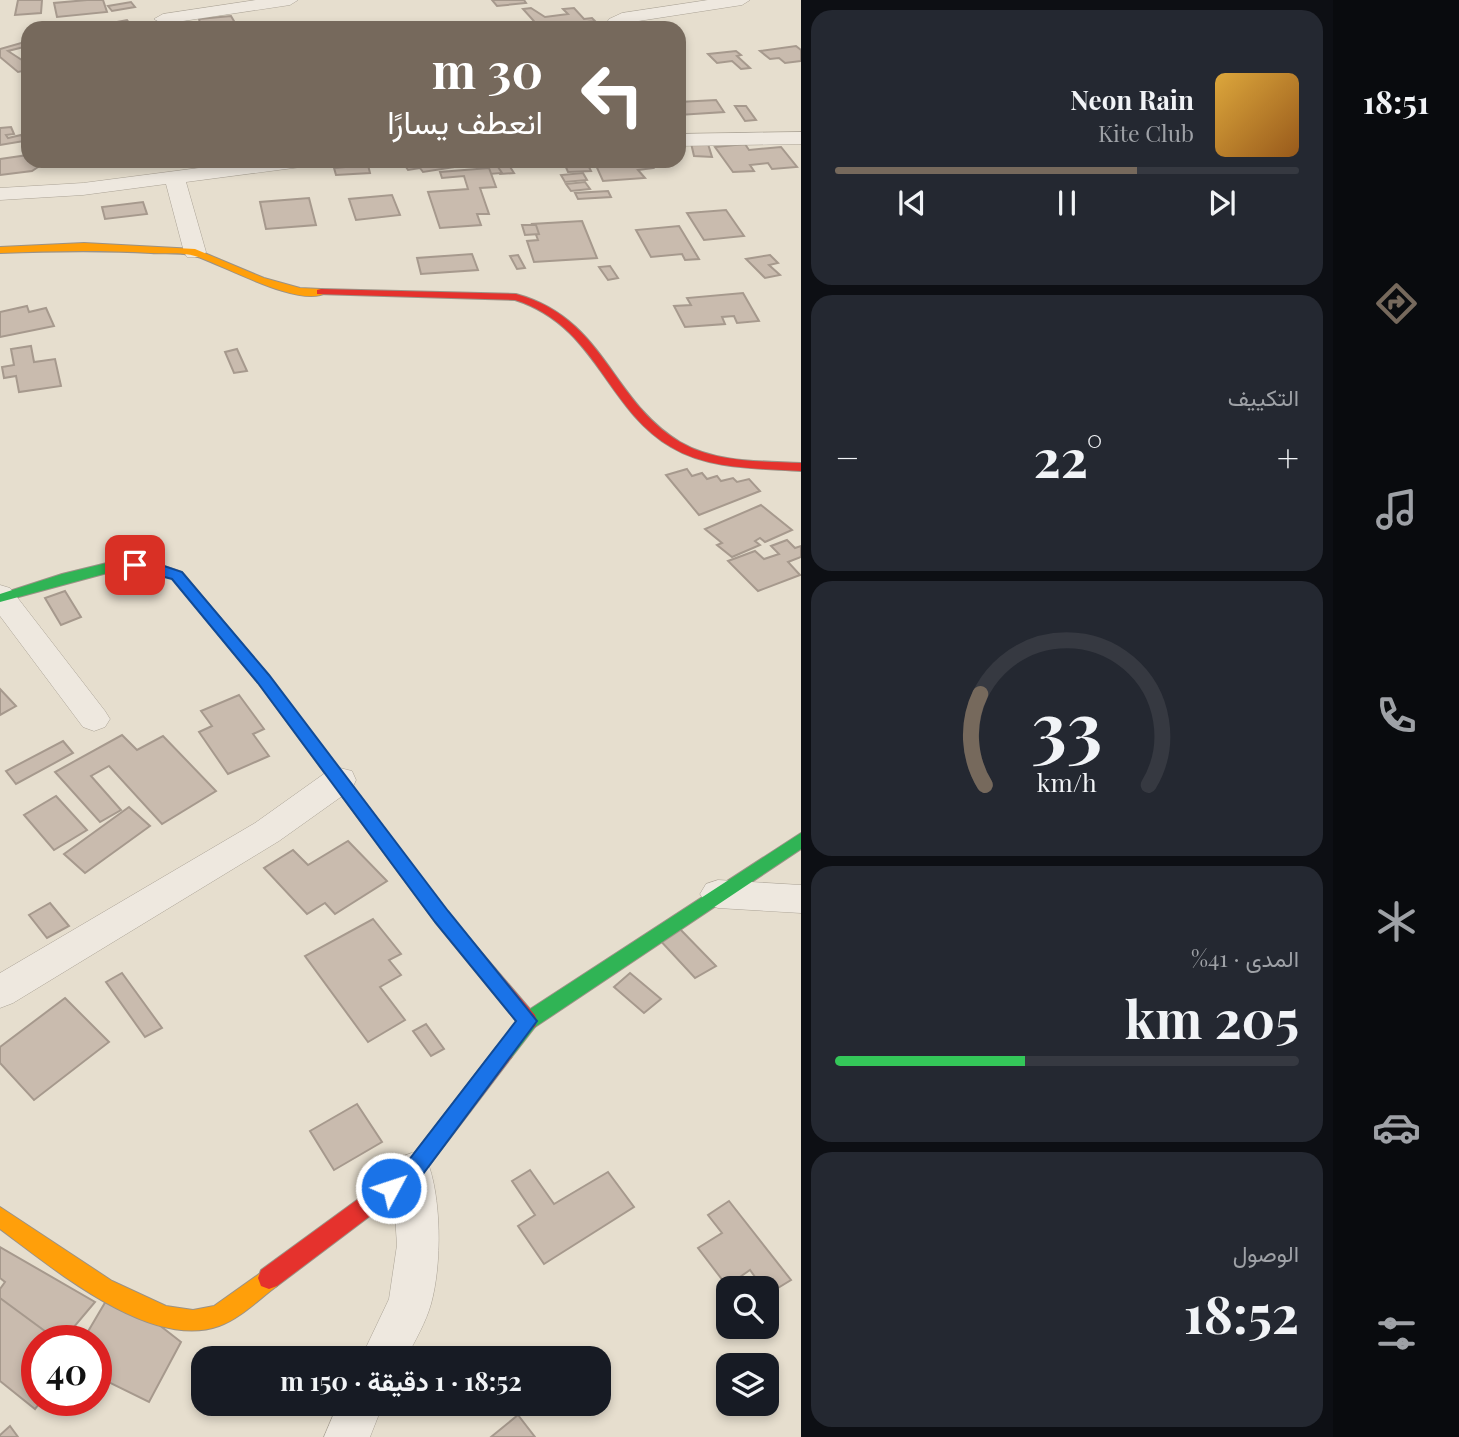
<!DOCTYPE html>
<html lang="ar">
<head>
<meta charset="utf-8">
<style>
  :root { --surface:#171b24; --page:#242831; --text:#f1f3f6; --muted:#9ea1a6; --line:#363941; --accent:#76695c }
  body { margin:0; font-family:"Playfair Display",Vazirmatn,serif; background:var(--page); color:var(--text); direction:rtl; height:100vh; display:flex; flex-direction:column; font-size:26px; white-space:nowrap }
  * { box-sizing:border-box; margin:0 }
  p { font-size:23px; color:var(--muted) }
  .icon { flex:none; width:38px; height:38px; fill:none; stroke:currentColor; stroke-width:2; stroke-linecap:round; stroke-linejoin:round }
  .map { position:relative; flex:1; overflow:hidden; direction:ltr }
  .panel { display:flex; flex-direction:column; gap:10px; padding:10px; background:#0d0f14; width:532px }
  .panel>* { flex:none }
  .banner { position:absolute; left:21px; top:21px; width:665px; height:147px; border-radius:21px; box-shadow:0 4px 10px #0003; direction:rtl; background:#76695c; color:#fff; overflow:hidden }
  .tools { position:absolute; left:716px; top:1276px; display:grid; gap:14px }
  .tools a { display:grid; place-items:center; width:63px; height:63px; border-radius:14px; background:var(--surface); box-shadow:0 4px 10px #0003; font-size:35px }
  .speed { position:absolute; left:21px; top:1325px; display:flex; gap:14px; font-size:35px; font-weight:700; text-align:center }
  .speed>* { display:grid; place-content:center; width:91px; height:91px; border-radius:50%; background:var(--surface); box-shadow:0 4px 10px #0003; line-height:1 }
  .speed .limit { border:10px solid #d22; background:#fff; color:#111 }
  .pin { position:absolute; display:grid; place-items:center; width:60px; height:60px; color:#fff; margin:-30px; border-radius:14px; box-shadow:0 4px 10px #0006 }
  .me { position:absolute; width:77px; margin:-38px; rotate:50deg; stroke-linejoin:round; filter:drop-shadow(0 0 5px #0008) }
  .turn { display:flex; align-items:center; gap:24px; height:147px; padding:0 28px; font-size:32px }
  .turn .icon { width:91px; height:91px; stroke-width:2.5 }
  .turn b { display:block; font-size:49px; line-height:60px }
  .big { font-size:52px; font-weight:700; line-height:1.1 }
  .panel .tile { flex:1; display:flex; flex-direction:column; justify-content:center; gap:10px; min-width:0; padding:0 24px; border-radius:21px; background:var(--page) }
  .panel .dial { align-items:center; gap:0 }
  .dial svg { height:182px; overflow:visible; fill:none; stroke:var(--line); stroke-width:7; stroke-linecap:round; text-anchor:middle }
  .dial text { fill:var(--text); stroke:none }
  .song { display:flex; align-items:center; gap:21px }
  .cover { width:84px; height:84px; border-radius:10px; background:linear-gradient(135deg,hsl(40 70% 55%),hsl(30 70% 35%)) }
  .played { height:7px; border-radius:4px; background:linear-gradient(90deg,var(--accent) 65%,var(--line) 65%) }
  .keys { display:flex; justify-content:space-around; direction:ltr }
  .heat { display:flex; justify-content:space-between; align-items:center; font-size:38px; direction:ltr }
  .charge { height:10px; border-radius:5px; background:linear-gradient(90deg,#34c759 41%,var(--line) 0) }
  .trip { position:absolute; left:191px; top:1346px; width:420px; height:70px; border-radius:21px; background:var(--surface); box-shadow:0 4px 10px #0003; font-weight:700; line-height:70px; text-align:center; direction:rtl }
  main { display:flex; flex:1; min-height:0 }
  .dock { display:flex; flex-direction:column; width:126px; justify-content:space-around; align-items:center; background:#090b0e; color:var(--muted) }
  .dock .icon { width:49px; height:49px }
  .dock .on { color:var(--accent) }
  .dock b { font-size:32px; color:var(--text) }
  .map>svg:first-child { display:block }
  .building { fill:#c9bbae; stroke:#a6998d; stroke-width:2 }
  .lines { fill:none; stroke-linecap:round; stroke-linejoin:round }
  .street-casing { stroke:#aba396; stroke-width:1 }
  .fast-casing { stroke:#9b9286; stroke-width:2 }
  .slow-casing { stroke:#9b9286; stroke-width:2 }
  .jam-casing { stroke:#9b9286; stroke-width:2 }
  .street { fill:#eee8df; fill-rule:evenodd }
  .fast { fill:#30b455; fill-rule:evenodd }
  .slow { fill:#ff9f0a; fill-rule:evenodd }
  .jam { fill:#e5322d; fill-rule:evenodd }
  .route { fill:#1a73e8; stroke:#114b97; stroke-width:2 }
</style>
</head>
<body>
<main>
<nav class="dock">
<b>18:51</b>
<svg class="icon on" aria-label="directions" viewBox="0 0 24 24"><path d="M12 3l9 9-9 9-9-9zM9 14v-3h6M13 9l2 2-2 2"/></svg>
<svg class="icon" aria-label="music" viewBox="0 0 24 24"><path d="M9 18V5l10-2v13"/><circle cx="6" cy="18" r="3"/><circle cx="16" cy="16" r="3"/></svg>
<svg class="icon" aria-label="phone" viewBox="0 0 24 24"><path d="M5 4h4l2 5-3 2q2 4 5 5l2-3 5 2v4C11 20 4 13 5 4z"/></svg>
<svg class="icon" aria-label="climate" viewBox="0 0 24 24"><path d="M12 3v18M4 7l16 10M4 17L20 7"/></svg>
<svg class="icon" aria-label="car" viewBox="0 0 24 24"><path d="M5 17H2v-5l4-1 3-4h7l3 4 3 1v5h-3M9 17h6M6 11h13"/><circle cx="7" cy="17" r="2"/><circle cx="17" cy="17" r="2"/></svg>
<svg class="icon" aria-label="filters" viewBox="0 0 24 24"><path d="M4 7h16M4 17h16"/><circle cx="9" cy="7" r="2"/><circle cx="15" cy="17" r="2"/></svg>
</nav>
<section class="panel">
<div class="tile">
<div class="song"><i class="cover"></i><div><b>Neon Rain</b><p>Kite Club</p></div></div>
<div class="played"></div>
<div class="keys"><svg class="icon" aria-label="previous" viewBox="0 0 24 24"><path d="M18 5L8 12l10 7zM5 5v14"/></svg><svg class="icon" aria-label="pause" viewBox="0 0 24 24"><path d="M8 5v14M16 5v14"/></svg><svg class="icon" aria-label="next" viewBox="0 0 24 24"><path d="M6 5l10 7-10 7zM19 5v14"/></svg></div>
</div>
<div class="tile"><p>التكييف</p>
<div class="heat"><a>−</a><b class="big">22°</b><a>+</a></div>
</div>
<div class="tile dial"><svg viewBox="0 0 100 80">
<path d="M14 69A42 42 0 1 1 86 69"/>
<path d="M14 69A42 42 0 0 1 12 29" stroke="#76695c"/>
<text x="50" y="56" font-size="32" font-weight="700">33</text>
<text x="50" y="72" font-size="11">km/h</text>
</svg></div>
<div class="tile"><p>المدى · 41%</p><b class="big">205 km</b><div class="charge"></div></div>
<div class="tile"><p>الوصول</p><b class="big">18:52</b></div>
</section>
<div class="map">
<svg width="801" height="1437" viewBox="0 0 801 1437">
  <rect width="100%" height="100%" fill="#e6dece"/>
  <g class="building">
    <path d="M18 0H42L41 13 15 15Z"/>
    <path d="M87 0H103L107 12 57 17 54 3Z"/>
    <path d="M492 0H524L526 3 497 6Z"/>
    <path d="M131 2 135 7 112 11 108 6Z"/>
    <path d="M531 8 545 17 568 14 563 9 574 8 584 19 592 18 595 21 540 28 523 9Z"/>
    <path d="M231 16 238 28H194L193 24 200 23 199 19Z"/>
    <path d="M127 20 133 28H94L98 27 96 26Z"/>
    <path d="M28 41V46L8 51 28 64V70L18 72 0 57V49Z"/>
    <path d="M796 46 801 50V61L785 63 779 58 770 59 760 51Z"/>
    <path d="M736 51 741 55 737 56 750 68 741 69 732 61 717 63 708 54Z"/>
    <path d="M716 100 724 112 679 115V102Z"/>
    <path d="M735 106H746L756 120 745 121Z"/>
    <path d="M11 127 14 134 6 135 8 138 21 135 24 141 0 145V128Z"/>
    <path d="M691 143 708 144 712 157 694 156Z"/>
    <path d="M745 144 749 150 781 147 797 167 772 169 768 163 750 165 754 171 733 172 715 147Z"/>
    <path d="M28 155V161H39L41 165 32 171 0 175V159Z"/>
    <path d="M402 161H458L461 166 423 172 420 168 408 170Z"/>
    <path d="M594 161H646L653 168 638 170 645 178 603 181Z"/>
    <path d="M507 162 514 173 500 174 493 164Z"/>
    <path d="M587 163 591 171 568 172 565 165Z"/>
    <path d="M496 164 502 173 489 174 484 165Z"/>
    <path d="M368 165 370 173 336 175 334 168Z"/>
    <path d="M489 168 496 187 480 188 489 214H477L481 225 440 228 428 192 468 189 464 176 442 178 440 172Z"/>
    <path d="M583 173 587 180 565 182 561 175Z"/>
    <path d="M585 182 590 189 571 191 566 184Z"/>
    <path d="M608 191 611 197 578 199 575 193Z"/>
    <path d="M392 195 400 215 356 220 349 199Z"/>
    <path d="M309 198 316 225 266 229 260 202Z"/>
    <path d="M143 202 147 214 105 219 102 207Z"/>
    <path d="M726 210 744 236 704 240 687 213Z"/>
    <path d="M582 221 597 258 534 262 527 241 538 240 532 224Z"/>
    <path d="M522 225H536L539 234 525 235Z"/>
    <path d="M679 226 699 259 685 260 682 254 651 257 636 230Z"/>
    <path d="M472 254 478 270 421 274 417 258Z"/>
    <path d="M518 255 525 268 517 269 510 256Z"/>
    <path d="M770 255 778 263 769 265 780 275 765 278 746 259Z"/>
    <path d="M610 266 618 278 608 280 599 267Z"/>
    <path d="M743 293 759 321 737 323 734 316 722 317 725 324 685 327 674 306 691 305 687 298Z"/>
    <path d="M27 306 29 312 46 308 54 326 0 337V312Z"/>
    <path d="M31 346 34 362 55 359 61 386 19 392 16 376 4 378 2 367 14 365 11 349Z"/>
    <path d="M237 349 247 371 234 373 225 352Z"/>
    <path d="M687 469 692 476 702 473 707 479 717 476 721 481 733 478 737 482 749 479 760 491 699 515 666 475Z"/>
    <path d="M761 505 792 530 765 542 760 538 755 541 760 545 732 557 717 545 722 543 705 529Z"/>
    <path d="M787 540 795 548 801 546V557L788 562 800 575 758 591 728 561 755 551 764 559 779 554 771 546Z"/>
    <path d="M65 591 81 617 61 625 45 598Z"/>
    <path d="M0 689 16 706 0 715Z"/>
    <path d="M239 695 264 729 253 734 269 756 228 774 199 732 212 726 201 711Z"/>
    <path d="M122 735 137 750 163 736 216 791 162 824 109 766 91 776 121 810 100 822 55 772Z"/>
    <path d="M63 741 73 753 16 784 6 771Z"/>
    <path d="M56 796 87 830 54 850 24 815Z"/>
    <path d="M129 807 150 826 85 873 64 854Z"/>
    <path d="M348 841 387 881 335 914 325 903 307 914 264 868 293 850 308 865Z"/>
    <path d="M50 903 69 926 47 938 29 915Z"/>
    <path d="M373 919 401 954 389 960 401 975 380 987 405 1020 368 1042 305 956Z"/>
    <path d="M677 926 716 966 695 978 657 937Z"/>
    <path d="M122 973 162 1028 145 1037 106 982Z"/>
    <path d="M630 973 661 999 644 1013 614 987Z"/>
    <path d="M65 998 109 1042 34 1100 0 1063V1047Z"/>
    <path d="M426 1024 444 1049 431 1056 413 1031Z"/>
    <path d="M357 1104 382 1142 334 1170 310 1131Z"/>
    <path d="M530 1170 554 1204 608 1172 634 1207 544 1264 518 1226 535 1215 512 1181Z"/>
    <path d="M729 1201 791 1280 768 1294 766 1288H763L750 1270 727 1286 698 1248 722 1233 708 1215Z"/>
    <path d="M0 1247 95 1302 63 1340H45L0 1304V1289L5 1282 0 1278Z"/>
    <path d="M113 1289 181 1342 149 1402 96 1376V1340H83Z"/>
    <path d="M0 1298 57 1340H37V1400H42L35 1409 0 1381Z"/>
    <path d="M518 1415 535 1437H491Z"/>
    <path d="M10 1426 18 1437H0V1435Z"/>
  </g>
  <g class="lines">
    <defs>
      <g id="street">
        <path d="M256 0H298L290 5 163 24 154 19 163 14Z"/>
        <path d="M708 0H750L742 5 632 22 622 28H604L609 19 622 13Z"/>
        <path d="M801 132V144L679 146V134Z"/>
        <path d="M253 161H311L308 165 301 167 186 182 206 252 203 257H187L184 252 166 184 83 195 0 200V188L83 183Z"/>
        <path d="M0 585 10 588 105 711 110 719 105 727 94 731 83 727 0 616Z"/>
        <path d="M340 768 352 771 356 780 352 789 279 841 13 1003 0 1008V973L255 823 328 771Z"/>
        <path d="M718 880 801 885V913L718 908 706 904 700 894 706 884Z"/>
        <path d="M412 1153 426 1158C442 1195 442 1265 431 1304 426 1322 415 1341 406 1358H361L389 1299 397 1245 392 1172 398 1158Z"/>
        <path d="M338 1404H383L370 1437H324Z"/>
      </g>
      <g id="fast">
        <path d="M111 562 155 563 182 572 268 675 404 854 407 859 404 864 398 866 392 864 258 683 172 578 154 573 111 572 0 602V594L62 574Z"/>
        <path d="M801 833V849L535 1027 511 1058 504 1060 497 1058 494 1052 521 1015Z"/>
      </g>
      <g id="slow">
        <path d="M84 243 195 249 264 278 300 288 321 289 327 292C302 310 222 264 195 256 182 252 165 254 151 253 100 250 51 251 0 253V247Z"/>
        <path d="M0 1207 112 1281 166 1306 193 1310 214 1306 269 1267 277 1270 280 1278 277 1286C259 1299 241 1318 219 1326 151 1351 53 1268 0 1229Z"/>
      </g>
      <g id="jam">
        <path d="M321 289 516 294C605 318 611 401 680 442 716 463 761 461 801 463V471C758 468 709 470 671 447 605 408 597 326 515 300L317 294V290Z"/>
        <path d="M398 852 404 854 447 912 535 1015 537 1021 535 1027 528 1029 521 1027 435 922 392 864 389 859 392 854Z"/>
        <path d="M504 1044 511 1046 514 1052 511 1058 419 1179 277 1286 269 1289 261 1286 258 1278 261 1270 405 1165 497 1046Z"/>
      </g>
    </defs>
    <use href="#street" class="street-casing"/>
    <use href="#fast" class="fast-casing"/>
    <use href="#slow" class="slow-casing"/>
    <use href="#jam" class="jam-casing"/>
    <use href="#street" class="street"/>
    <use href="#fast" class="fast"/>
    <use href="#slow" class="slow"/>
    <use href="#jam" class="jam"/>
  </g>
  <path class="route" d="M135 560 158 564 182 572 269 675 448 911 537 1021 420 1178 391 1198 383 1195 380 1188 383 1181 405 1165 516 1021 435 922 258 683 172 579 130 568 128 565 130 562Z"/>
</svg>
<div class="tools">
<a><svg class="icon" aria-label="search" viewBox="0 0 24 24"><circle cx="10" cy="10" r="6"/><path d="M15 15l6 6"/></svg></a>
<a><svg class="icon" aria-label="layers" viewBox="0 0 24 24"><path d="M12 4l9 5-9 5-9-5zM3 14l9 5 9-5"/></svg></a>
</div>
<div class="speed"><div class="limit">40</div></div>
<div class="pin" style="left:135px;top:565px;background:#d93025"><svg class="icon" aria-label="arrive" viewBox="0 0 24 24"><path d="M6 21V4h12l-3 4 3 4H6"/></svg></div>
<svg class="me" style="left:391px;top:1188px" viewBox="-20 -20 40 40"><circle r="17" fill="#1a73e8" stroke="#fff" stroke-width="3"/><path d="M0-11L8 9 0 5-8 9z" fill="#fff"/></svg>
<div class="trip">18:52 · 1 دقيقة · 150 m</div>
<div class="banner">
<div class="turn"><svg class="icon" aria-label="left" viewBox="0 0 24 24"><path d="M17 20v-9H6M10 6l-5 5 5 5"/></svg><div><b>30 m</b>انعطف يسارًا</div></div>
</div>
</div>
</main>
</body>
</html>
